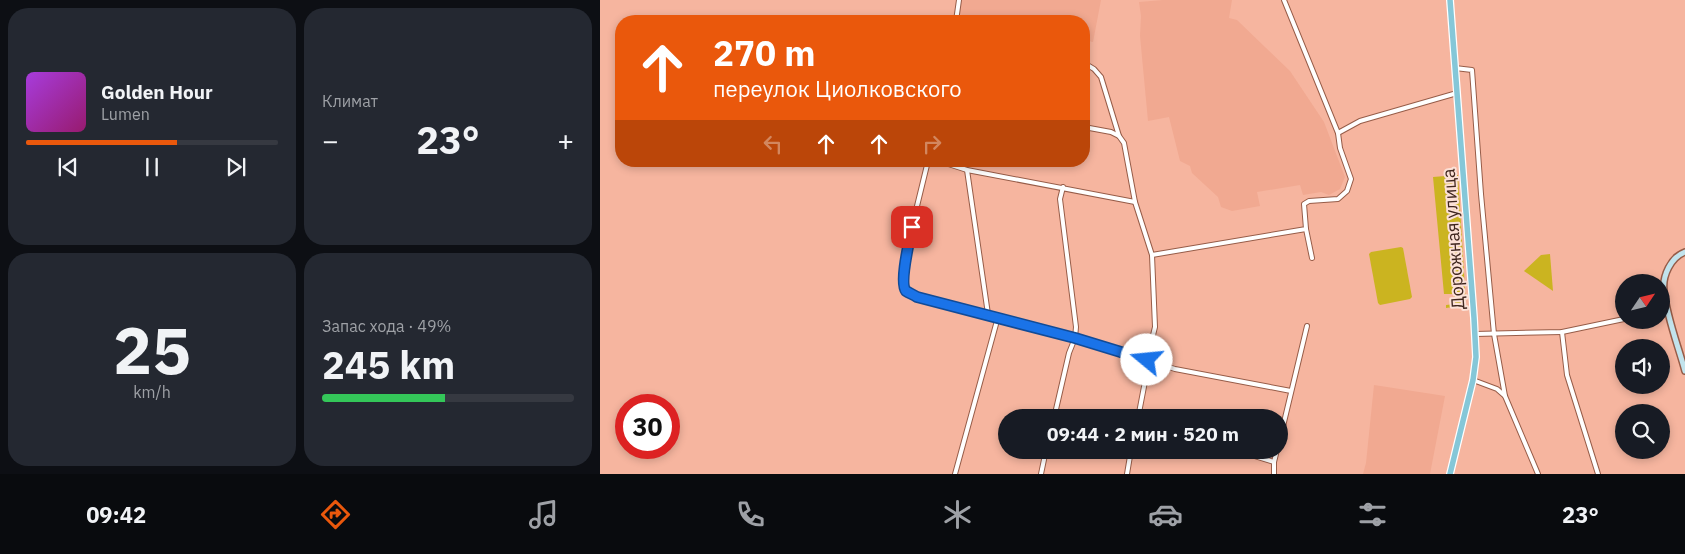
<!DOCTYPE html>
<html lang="ru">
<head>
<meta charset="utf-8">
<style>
  :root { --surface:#171b24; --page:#242831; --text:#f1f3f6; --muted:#9ea1a6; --line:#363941; --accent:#ea580c }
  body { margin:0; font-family:"IBM Plex Sans",sans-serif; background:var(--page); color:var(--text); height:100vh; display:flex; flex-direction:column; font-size:19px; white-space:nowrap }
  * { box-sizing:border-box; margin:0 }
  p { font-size:16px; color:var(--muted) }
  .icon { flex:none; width:28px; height:28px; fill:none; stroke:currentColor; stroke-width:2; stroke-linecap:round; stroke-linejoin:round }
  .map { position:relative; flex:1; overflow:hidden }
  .drawer { display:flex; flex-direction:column; gap:8px; padding:8px; background:#0d0f14; width:600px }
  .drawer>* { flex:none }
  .guide { position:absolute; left:15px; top:15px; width:475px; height:152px; border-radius:20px; box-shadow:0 2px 8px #0003; background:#ea580c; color:#fff; overflow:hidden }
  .needle { width:32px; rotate:55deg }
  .controls { position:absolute; left:1015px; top:274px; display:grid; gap:10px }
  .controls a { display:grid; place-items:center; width:55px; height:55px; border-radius:50%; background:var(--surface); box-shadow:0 2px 8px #0003; font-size:25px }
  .speed { position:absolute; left:15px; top:394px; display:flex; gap:10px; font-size:25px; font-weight:700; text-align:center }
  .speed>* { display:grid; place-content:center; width:65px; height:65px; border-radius:50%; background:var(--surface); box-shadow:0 2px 8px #0003; line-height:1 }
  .speed .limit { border:8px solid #d22; background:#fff; color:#111 }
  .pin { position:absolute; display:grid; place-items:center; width:42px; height:42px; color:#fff; margin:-21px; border-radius:10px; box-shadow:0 2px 8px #0006 }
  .me { position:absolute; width:55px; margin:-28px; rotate:287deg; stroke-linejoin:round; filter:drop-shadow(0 0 4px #0008) }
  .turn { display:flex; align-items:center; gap:18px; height:105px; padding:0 15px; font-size:22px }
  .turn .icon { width:65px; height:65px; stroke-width:2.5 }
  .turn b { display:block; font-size:35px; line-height:42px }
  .lanes { display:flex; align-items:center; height:48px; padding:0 15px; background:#0003; justify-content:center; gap:25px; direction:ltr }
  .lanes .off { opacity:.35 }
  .big { font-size:38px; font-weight:800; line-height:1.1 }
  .drawer .tile { flex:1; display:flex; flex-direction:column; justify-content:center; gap:8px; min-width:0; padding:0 18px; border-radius:20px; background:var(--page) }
  .drawer .dial { align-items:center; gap:0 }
  .dial b { font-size:65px; line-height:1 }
  .song { display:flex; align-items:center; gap:15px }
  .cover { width:60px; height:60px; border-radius:8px; background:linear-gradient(135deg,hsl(280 70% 55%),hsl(320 70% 35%)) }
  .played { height:5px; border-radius:2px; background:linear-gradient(90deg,var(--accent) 60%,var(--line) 60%) }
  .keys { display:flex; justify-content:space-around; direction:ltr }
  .heat { display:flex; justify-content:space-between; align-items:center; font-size:28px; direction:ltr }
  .charge { height:8px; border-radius:4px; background:linear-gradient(90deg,#34c759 49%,var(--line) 0) }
  .drawer .tiles { flex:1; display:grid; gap:8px; grid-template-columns:repeat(2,1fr) }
  .trip { position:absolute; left:398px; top:409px; width:290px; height:50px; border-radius:25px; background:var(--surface); box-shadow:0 2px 8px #0003; font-weight:800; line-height:50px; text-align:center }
  .tabs { display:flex; height:80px; justify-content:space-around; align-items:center; background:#090b0e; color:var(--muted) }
  .tabs .icon { width:35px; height:35px }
  .tabs .on { color:var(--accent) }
  .tabs b { font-size:22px; color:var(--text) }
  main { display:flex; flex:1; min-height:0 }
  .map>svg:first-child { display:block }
  .built { fill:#f1a991 }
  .green { fill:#cbb420 }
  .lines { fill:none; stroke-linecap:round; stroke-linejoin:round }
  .street-casing { stroke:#965c48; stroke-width:6 }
  .secondary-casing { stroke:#965c48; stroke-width:8 }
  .primary-casing { stroke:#fff; stroke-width:8 }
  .street { stroke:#fff; stroke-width:4 }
  .secondary { stroke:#c2e3ec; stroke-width:5 }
  .primary { stroke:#85c7d8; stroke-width:5.5 }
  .route-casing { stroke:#114b97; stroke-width:12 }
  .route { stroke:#1a73e8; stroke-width:9 }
  .labels { text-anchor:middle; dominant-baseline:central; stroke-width:4; stroke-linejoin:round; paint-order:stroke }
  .street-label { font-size:18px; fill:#3f261e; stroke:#fce1d7 }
</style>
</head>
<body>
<main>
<section class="drawer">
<div class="tiles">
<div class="tile">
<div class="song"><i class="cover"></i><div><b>Golden Hour</b><p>Lumen</p></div></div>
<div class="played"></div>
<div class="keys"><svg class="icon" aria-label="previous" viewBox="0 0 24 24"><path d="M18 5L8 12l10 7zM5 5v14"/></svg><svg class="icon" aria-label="pause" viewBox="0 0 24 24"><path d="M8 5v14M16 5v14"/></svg><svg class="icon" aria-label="next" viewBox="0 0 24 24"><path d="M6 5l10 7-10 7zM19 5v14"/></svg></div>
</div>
<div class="tile"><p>Климат</p>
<div class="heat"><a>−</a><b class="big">23°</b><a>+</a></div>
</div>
<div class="tile dial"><b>25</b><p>km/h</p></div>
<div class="tile"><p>Запас хода · 49%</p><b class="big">245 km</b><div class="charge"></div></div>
</div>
</section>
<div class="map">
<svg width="1085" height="474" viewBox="0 0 1085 474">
  <rect width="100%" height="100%" fill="#f6b59f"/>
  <g class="built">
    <path d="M360 0H501L493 42 484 40V21H391L357 14Z"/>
    <path d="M563 0H632L629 18 637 20 690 71 724 122 745 177 740 189 729 195 721 192 703 195 700 185 657 192 660 206 632 211 621 207 618 197 592 173 590 166 580 161 569 117 548 121 540 36 541 16 539 2Z"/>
    <path d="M774 385 845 396 830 474H763L766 463Z"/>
  </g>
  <g class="green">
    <path d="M858 175 866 305 846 308V305L855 304 854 294H844L833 177Z"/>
    <path d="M801 247 803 248 812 297 810 299 780 305 778 303 769 254 771 252Z"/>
    <path d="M950 254 953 291 924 271 941 255Z"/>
  </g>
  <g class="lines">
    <defs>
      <g id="street">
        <path d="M356 21 359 0"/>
        <path d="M484 63 494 69 501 77 519 136 524 143 535 202 552 255 555 327 547 360V371L538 418"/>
        <path d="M855 68 872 70 881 194 894 334 905 396 938 474"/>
        <path d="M484 127 511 132 519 136"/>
        <path d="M738 133 760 121 857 93"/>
        <path d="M328 161 308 243 303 284 307 291 317 297 475 338 575 369 691 391"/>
        <path d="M339 161 367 170 535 202"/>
        <path d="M367 170 388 314"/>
        <path d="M706 229 712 258"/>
        <path d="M552 255 706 229 704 204 709 201 738 199 747 191 751 179 740 148 738 133 684 0"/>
        <path d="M962 332 967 375 998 474"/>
        <path d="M875 334 962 332 1024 319"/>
        <path d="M873 380 897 389 905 396"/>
        <path d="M454 418 469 353 475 338 476 327 460 199 463 187"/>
        <path d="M679 443 707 326"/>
        <path d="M635 450 674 462"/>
        <path d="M355 474 398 317"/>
        <path d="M441 474 446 450"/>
        <path d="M527 474 531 450"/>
        <path d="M674 474V462L677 450"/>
      </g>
      <path id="secondary" d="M1085 252C1071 257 1062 276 1064 291 1067 318 1078 345 1085 371"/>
      <path id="primary" d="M850 474 873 380 876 357 874 318 850 0"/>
    </defs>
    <use href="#street" class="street-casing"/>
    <use href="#secondary" class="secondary-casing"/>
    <use href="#primary" class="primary-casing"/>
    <use href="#street" class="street"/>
    <use href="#secondary" class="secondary"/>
    <use href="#primary" class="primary"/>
  </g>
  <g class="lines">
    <defs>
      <path id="route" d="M312 227C310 238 299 283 306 291 309 293 314 295 317 297L475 338 547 360"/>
    </defs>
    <use href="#route" class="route-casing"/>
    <use href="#route" class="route"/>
  </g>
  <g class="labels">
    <g class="street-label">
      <text transform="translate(853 239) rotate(-94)">Дорожная улица</text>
    </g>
  </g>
</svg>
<div class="controls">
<a><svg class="needle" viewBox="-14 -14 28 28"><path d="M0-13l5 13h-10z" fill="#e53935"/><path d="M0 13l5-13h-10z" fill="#9ea1a6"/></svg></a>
<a><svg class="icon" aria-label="sound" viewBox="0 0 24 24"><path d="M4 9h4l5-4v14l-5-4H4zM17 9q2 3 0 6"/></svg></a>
<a><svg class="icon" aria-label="search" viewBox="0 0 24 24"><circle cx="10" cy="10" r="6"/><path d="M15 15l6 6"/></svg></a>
</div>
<div class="speed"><div class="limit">30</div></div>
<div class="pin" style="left:312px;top:227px;background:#d93025"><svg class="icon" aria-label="arrive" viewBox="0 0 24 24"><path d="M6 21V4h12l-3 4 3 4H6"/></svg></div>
<svg class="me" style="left:547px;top:360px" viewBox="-20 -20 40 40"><circle r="19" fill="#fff"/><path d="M0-13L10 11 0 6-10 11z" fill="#1a73e8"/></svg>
<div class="trip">09:44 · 2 мин · 520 m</div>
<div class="guide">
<div class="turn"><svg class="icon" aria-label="ahead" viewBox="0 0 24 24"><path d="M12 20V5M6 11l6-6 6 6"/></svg><div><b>270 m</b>переулок Циолковского</div></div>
<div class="lanes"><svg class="icon off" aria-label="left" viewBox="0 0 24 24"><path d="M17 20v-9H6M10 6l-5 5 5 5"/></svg><svg class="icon" aria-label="ahead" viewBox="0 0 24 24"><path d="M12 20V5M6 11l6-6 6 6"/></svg><svg class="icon" aria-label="ahead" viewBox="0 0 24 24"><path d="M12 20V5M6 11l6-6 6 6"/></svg><svg class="icon off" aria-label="right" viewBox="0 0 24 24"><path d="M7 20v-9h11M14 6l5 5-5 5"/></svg></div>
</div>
</div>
</main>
<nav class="tabs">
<b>09:42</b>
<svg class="icon on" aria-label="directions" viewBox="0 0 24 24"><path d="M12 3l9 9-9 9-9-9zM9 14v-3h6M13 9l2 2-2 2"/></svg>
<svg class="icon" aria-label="music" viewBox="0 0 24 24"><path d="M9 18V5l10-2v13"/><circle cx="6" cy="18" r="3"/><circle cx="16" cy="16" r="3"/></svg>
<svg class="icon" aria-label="phone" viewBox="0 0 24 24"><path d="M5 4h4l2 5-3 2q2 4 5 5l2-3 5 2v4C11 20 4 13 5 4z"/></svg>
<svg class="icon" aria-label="climate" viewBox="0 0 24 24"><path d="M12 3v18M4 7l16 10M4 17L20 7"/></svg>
<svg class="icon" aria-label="car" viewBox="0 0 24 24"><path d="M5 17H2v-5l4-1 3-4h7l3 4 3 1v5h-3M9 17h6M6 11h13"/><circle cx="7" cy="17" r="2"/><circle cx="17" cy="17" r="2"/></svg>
<svg class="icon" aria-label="filters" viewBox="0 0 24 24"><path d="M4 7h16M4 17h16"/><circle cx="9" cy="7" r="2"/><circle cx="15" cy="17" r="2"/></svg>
<b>23°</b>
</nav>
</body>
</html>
